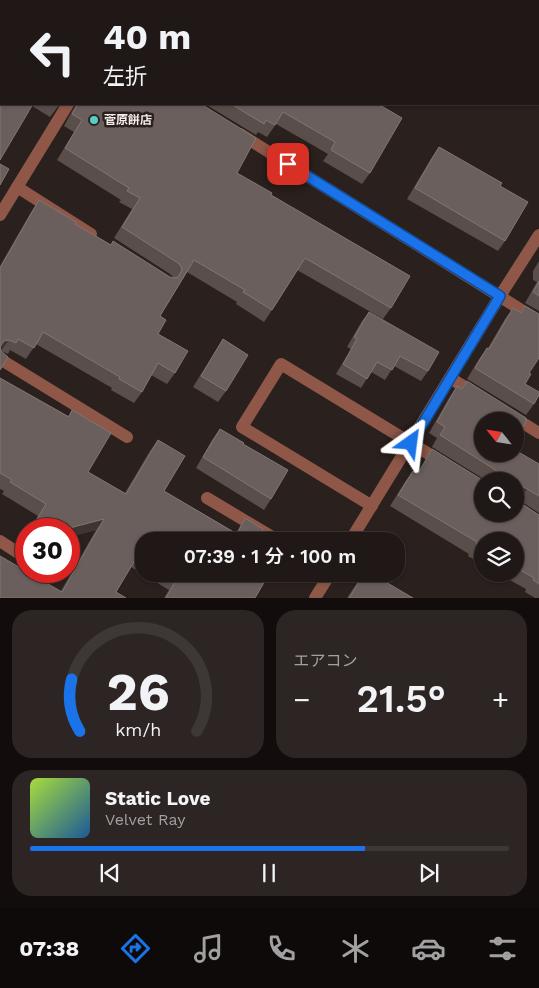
<!DOCTYPE html>
<html lang="ja">
<head>
<meta charset="utf-8">
<style>
  :root { --surface:#201816; --page:#2d2523; --text:#f1f3f6; --muted:#a2a0a1; --line:#3d3735; --accent:#1a73e8 }
  body { margin:0; font-family:"Work Sans","Noto Sans JP",sans-serif; background:var(--page); color:var(--text); height:100vh; display:flex; flex-direction:column; font-size:19px; white-space:nowrap }
  * { box-sizing:border-box; margin:0 }
  p { font-size:16px; color:var(--muted) }
  .icon { flex:none; width:28px; height:28px; fill:none; stroke:currentColor; stroke-width:2; stroke-linecap:round; stroke-linejoin:round }
  .map { position:relative; height:598px; overflow:hidden }
  .drawer { display:flex; flex-direction:column; gap:12px; padding:12px; background:#120d0c; flex:1 }
  .drawer>* { flex:none }
  .top-card { position:absolute; left:0px; top:0px; width:540px; height:105px; box-shadow:0 1px 4px #0004,0 0 0 1px var(--line); background:#201816; color:var(--text); overflow:hidden }
  .needle { width:32px; rotate:300deg }
  .controls { position:absolute; left:474px; top:412px; display:grid; gap:10px }
  .controls a { display:grid; place-items:center; width:50px; height:50px; border-radius:50%; background:var(--surface); box-shadow:0 1px 4px #0004,0 0 0 1px var(--line); font-size:25px }
  .speed { position:absolute; left:15px; top:518px; display:flex; gap:10px; font-size:25px; font-weight:700; text-align:center }
  .speed>* { display:grid; place-content:center; width:65px; height:65px; border-radius:50%; background:var(--surface); box-shadow:0 1px 4px #0004,0 0 0 1px var(--line); line-height:1 }
  .speed .limit { border:8px solid #d22; background:#fff; color:#111 }
  .pin { position:absolute; display:grid; place-items:center; width:42px; height:42px; color:#fff; margin:-21px; border-radius:10px; box-shadow:0 2px 8px #0006 }
  .me { position:absolute; width:55px; margin:-28px; rotate:31deg; stroke-linejoin:round; filter:drop-shadow(0 0 4px #0008) }
  .turn { display:flex; align-items:center; gap:18px; height:105px; padding:0 20px; font-size:22px }
  .turn .icon { width:65px; height:65px; stroke-width:2.5 }
  .turn b { display:block; font-size:35px; line-height:42px }
  .big { font-size:38px; font-weight:600; line-height:1.1 }
  .drawer .tile { flex:1; display:flex; flex-direction:column; justify-content:center; gap:8px; min-width:0; padding:0 18px; border-radius:20px; background:var(--page) }
  .drawer .dial { align-items:center; gap:0 }
  .dial svg { height:130px; overflow:visible; fill:none; stroke:var(--line); stroke-width:7; stroke-linecap:round; text-anchor:middle }
  .dial text { fill:var(--text); stroke:none }
  .song { display:flex; align-items:center; gap:15px }
  .cover { width:60px; height:60px; border-radius:8px; background:linear-gradient(135deg,hsl(80 70% 55%),hsl(210 70% 35%)) }
  .played { height:5px; border-radius:2px; background:linear-gradient(90deg,var(--accent) 70%,var(--line) 70%) }
  .keys { display:flex; justify-content:space-around; direction:ltr }
  .heat { display:flex; justify-content:space-between; align-items:center; font-size:28px; direction:ltr }
  .drawer .tiles { flex:1; display:grid; gap:12px; grid-template-columns:1fr 1fr }
  .tile:last-child { grid-column:span 2 }
  .trip { position:absolute; left:135px; top:532px; width:270px; height:50px; border-radius:20px; background:var(--surface); box-shadow:0 1px 4px #0004,0 0 0 1px var(--line); font-weight:600; line-height:50px; text-align:center }
  .tabs { display:flex; height:80px; justify-content:space-around; align-items:center; background:#0d0a09; color:var(--muted) }
  .tabs .icon { width:35px; height:35px }
  .tabs .current { color:var(--accent) }
  .tabs b { font-size:22px; color:var(--text) }
  .map>svg:first-child { display:block }
  .lines { fill:none; stroke-linecap:round; stroke-linejoin:round }
  .minor { stroke:#8e5748; stroke-width:12 }
  .wall { fill:#5a4e4b }
  .shaded-wall { fill:#403431 }
  .building { fill:#6a5f5c; stroke:#807673 }
  .route-casing { stroke:#114b97; stroke-width:12 }
  .route { stroke:#1a73e8; stroke-width:9 }
  .poi-dot { fill:#57cec1; stroke:#2a201d; stroke-width:2 }
  .labels { text-anchor:middle; dominant-baseline:central; stroke-width:5; stroke-linejoin:round; paint-order:stroke }
  .poi-label { font-size:12px; font-weight:bold; fill:#f5eeec; stroke:#2a201d; text-anchor:start }
</style>
</head>
<body>
<div class="map">
<svg width="539" height="598" viewBox="0 0 539 598">
  <rect width="100%" height="100%" fill="#2a201d"/>
  <g class="lines">
    <g class="minor">
      <path d="M22 0 24 1"/>
      <path d="M328 0 330 1"/>
      <path d="M131 1 132 0"/>
      <path d="M404 1 405 0"/>
      <path d="M240 134 539 321"/>
      <path d="M17 187 91 234"/>
      <path d="M0 215 68 104"/>
      <path d="M0 359 127 437"/>
      <path d="M450 378 478 395"/>
      <path d="M510 415 539 433"/>
      <path d="M207 498 279 541"/>
      <path d="M372 506 242 427 281 364 442 462"/>
      <path d="M0 541 26 558"/>
      <path d="M350 541 500 296 539 235"/>
      <path d="M315 598 330 574"/>
    </g>
  </g>
  <g class="wall">
    <path d="M1 104H60L50 117 32 106Z"/>
    <path d="M76 104H201L237 173 271 195 391 308 383 319 297 270 272 310 264 322 236 304 237 302 187 272 160 316 158 334 175 373 167 384 151 375 142 392 134 403 111 390 112 388 36 344 26 359 10 350 8 354 1 351 0 370V266L31 212 39 200 75 224 110 245 170 277H173L170 274 114 238 132 209 119 202 121 200 57 160 74 132 64 126Z"/>
    <path d="M205 104H378L370 173 362 184 323 161 328 154 276 124 267 137 258 132 256 135Z"/>
    <path d="M439 147 500 186 505 241 498 251 407 199 432 157Z"/>
    <path d="M539 261V311L525 303 537 282 533 280V271Z"/>
    <path d="M525 306 529 373 525 384 534 404 526 415 467 379 479 359 487 348H488L505 319 513 308 520 313Z"/>
    <path d="M369 312 428 371 421 381 394 366 385 380 371 372 361 388 336 374 351 349 347 347 362 321Z"/>
    <path d="M223 339 226 391 218 402 193 387Z"/>
    <path d="M0 378 68 416 72 410 88 472 125 493 150 451 158 440 164 491 236 533 245 518 260 534 144 541V574H269L255 598H164L169 590 131 567 116 592 0 598 61 591 96 530 69 537V529H30L38 516 2 494 4 491 0 489Z"/>
    <path d="M467 381 482 454 539 464V513L519 500 516 499 539 515V598H535L525 592 526 589 499 574H515V541H482V564L468 556 469 554 390 506 405 482 413 471 417 473 432 449 482 514 515 481H487L432 447 437 438 429 433 449 398 457 386 461 389Z"/>
    <path d="M220 429 243 444 271 499 264 510 196 468 212 440Z"/>
    <path d="M26 535V548L20 545Z"/>
    <path d="M363 574 413 598H347Z"/>
  </g>
  <g class="shaded-wall">
    <path d="M9 340 1 351 0 346 4 341Z"/>
    <path d="M523 487 527 489 519 500 515 499V493L516 491Z"/>
    <path d="M104 519 96 530 69 537V529H66Z"/>
  </g>
  <g class="building">
    <path d="M0 0H11L13 1H1V104H33L0 160Z"/>
    <path d="M149 0H290L292 1H148Z"/>
    <path d="M78 104H201L256 138 237 173 272 193 271 195 410 276 391 308 305 258 272 310 243 292 245 290 194 260 160 316 166 320 158 334 188 351 175 373 158 363 142 392 119 379 120 377 43 332 34 348 18 339 16 343 9 340 4 341 0 347V268L39 200 76 222 75 224 111 245 113 241 170 277 174 278 178 277 182 270 181 266 178 263 122 227 140 198 127 191 129 188 65 148 82 120 72 114Z"/>
    <path d="M231 104H378L402 118 370 173 331 150 335 142 283 112 275 125 266 120 264 124Z"/>
    <path d="M439 147 502 183 500 186 528 202 505 241 415 188Z"/>
    <path d="M0 164 9 169 0 185Z"/>
    <path d="M539 281V296L533 292Z"/>
    <path d="M525 306 539 314V358L529 373 531 374 525 384 539 392V395L534 404 475 368 487 348 489 349 513 308 521 313Z"/>
    <path d="M369 312 439 352 428 371 400 356 392 370 377 362 367 379 343 364 357 339 354 337Z"/>
    <path d="M223 339 248 355 226 391 201 376Z"/>
    <path d="M0 347 1 351 8 357 0 370Z"/>
    <path d="M0 378 69 417 72 410 111 433 88 472 126 494 158 440 185 456 164 491 237 534 245 518 263 529 260 534 273 541H144V559L138 555 116 592 126 598H0V556L62 592 104 519 66 529H31L46 504 10 482 12 480 0 473Z"/>
    <path d="M467 381 526 418 525 419 527 420 515 440V421H482V454H515V450L539 464V496L527 489 523 487 516 491 515 496V481H495L497 479V472L494 469 440 435 445 427 437 422 457 386 462 389Z"/>
    <path d="M220 429 244 443 243 444 288 470 271 499 203 457Z"/>
    <path d="M432 449 484 481H482V514H515V496L516 500 539 515V584L533 580 534 578 515 567V541H482V548L476 544 477 542 398 495 413 471 418 474Z"/>
    <path d="M170 574H269L255 598H166L177 578Z"/>
    <path d="M364 574H372L413 598H349Z"/>
  </g>
  <g class="lines">
    <defs>
      <path id="route" d="M288 164 500 296 411 443"/>
    </defs>
    <use href="#route" class="route-casing"/>
    <use href="#route" class="route"/>
  </g>
  <circle class="poi-dot" cx="94" cy="120" r="5"/>
  <g class="labels">
    <g class="poi-label">
      <text x="104" y="120">菅原餅店</text>
    </g>
  </g>
</svg>
<div class="controls">
<a><svg class="needle" viewBox="-14 -14 28 28"><path d="M0-13l5 13h-10z" fill="#e53935"/><path d="M0 13l5-13h-10z" fill="#a2a0a1"/></svg></a>
<a><svg class="icon" aria-label="search" viewBox="0 0 24 24"><circle cx="10" cy="10" r="6"/><path d="M15 15l6 6"/></svg></a>
<a><svg class="icon" aria-label="layers" viewBox="0 0 24 24"><path d="M12 4l9 5-9 5-9-5zM3 14l9 5 9-5"/></svg></a>
</div>
<div class="speed"><div class="limit">30</div></div>
<div class="pin" style="left:288px;top:164px;background:#d93025"><svg class="icon" aria-label="arrive" viewBox="0 0 24 24"><path d="M6 21V4h12l-3 4 3 4H6"/></svg></div>
<svg class="me" style="left:411px;top:443px" viewBox="-20 -20 40 40"><path d="M0-17L14 15 0 8-14 15z" fill="#1a73e8" stroke="#fff" stroke-width="4"/></svg>
<div class="trip">07:39 · 1 分 · 100 m</div>
<div class="top-card">
<div class="turn"><svg class="icon" aria-label="left" viewBox="0 0 24 24"><path d="M17 20v-9H6M10 6l-5 5 5 5"/></svg><div><b>40 m</b>左折</div></div>
</div>
</div>
<section class="drawer">
<div class="tiles">
<div class="tile dial"><svg viewBox="0 0 100 80">
<path d="M14 69A42 42 0 1 1 86 69"/>
<path d="M14 69A42 42 0 0 1 9 37" stroke="#1a73e8"/>
<text x="50" y="56" font-size="32" font-weight="700">26</text>
<text x="50" y="72" font-size="11">km/h</text>
</svg></div>
<div class="tile"><p>エアコン</p>
<div class="heat"><a>−</a><b class="big">21.5°</b><a>+</a></div>
</div>
<div class="tile">
<div class="song"><i class="cover"></i><div><b>Static Love</b><p>Velvet Ray</p></div></div>
<div class="played"></div>
<div class="keys"><svg class="icon" aria-label="previous" viewBox="0 0 24 24"><path d="M18 5L8 12l10 7zM5 5v14"/></svg><svg class="icon" aria-label="pause" viewBox="0 0 24 24"><path d="M8 5v14M16 5v14"/></svg><svg class="icon" aria-label="next" viewBox="0 0 24 24"><path d="M6 5l10 7-10 7zM19 5v14"/></svg></div>
</div>
</div>
</section>
<nav class="tabs">
<b>07:38</b>
<svg class="icon current" aria-label="directions" viewBox="0 0 24 24"><path d="M12 3l9 9-9 9-9-9zM9 14v-3h6M13 9l2 2-2 2"/></svg>
<svg class="icon" aria-label="music" viewBox="0 0 24 24"><path d="M9 18V5l10-2v13"/><circle cx="6" cy="18" r="3"/><circle cx="16" cy="16" r="3"/></svg>
<svg class="icon" aria-label="phone" viewBox="0 0 24 24"><path d="M5 4h4l2 5-3 2q2 4 5 5l2-3 5 2v4C11 20 4 13 5 4z"/></svg>
<svg class="icon" aria-label="climate" viewBox="0 0 24 24"><path d="M12 3v18M4 7l16 10M4 17L20 7"/></svg>
<svg class="icon" aria-label="car" viewBox="0 0 24 24"><path d="M5 17H2v-5l4-1 3-4h7l3 4 3 1v5h-3M9 17h6M6 11h13"/><circle cx="7" cy="17" r="2"/><circle cx="17" cy="17" r="2"/></svg>
<svg class="icon" aria-label="filters" viewBox="0 0 24 24"><path d="M4 7h16M4 17h16"/><circle cx="9" cy="7" r="2"/><circle cx="15" cy="17" r="2"/></svg>
</nav>
</body>
</html>
